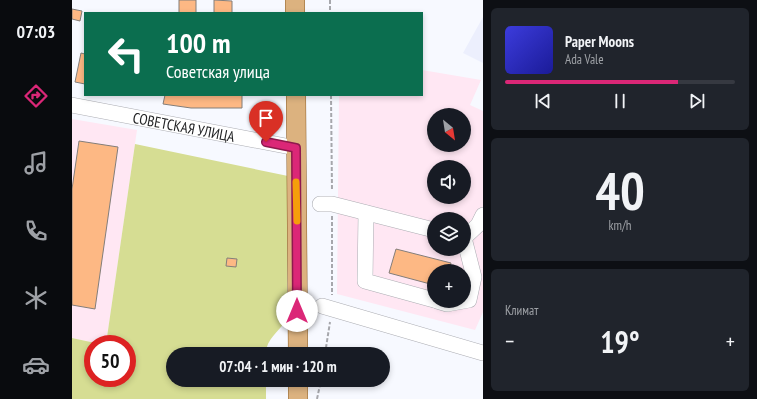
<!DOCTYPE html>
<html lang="ru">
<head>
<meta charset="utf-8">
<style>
  :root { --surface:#171b24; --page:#20242c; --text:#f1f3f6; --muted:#9ea1a6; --line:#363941; --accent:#db2777 }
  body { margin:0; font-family:"PT Sans Narrow",sans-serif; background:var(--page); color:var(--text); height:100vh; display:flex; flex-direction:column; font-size:15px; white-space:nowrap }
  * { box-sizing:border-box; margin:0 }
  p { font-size:13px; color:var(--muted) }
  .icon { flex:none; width:22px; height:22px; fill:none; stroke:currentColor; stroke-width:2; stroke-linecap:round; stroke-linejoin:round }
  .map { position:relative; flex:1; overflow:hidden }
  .sheet { display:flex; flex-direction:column; gap:8px; padding:8px; background:#0d0f14; width:274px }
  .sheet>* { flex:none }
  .banner { position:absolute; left:12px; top:12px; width:339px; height:84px; border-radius:0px; box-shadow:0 2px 6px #0003; background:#0b6e4f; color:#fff; overflow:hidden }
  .needle { width:26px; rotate:150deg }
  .fabs { position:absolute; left:355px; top:108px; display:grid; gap:8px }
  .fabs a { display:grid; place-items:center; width:44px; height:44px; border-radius:50%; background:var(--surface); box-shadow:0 2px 6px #0003; font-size:20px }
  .speed { position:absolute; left:12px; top:335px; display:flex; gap:8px; font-size:20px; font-weight:700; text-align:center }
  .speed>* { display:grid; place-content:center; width:52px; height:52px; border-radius:50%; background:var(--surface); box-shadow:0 2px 6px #0003; line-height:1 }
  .speed .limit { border:6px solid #d22; background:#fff; color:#111 }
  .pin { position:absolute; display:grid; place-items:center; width:34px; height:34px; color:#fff; margin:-41px -17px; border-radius:50% 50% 50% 0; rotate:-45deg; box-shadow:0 0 4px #0007 }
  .pin .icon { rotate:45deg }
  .me { position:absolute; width:44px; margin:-22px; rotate:0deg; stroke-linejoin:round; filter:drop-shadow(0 0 3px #0008) }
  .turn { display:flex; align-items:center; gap:14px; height:84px; padding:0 16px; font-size:18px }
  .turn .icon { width:52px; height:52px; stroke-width:2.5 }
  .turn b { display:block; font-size:28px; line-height:34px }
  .big { font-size:30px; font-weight:700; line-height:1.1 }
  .sheet .tile { flex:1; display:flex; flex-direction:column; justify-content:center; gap:6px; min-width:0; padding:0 14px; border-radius:6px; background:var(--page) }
  .sheet .dial { align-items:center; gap:0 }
  .dial b { font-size:52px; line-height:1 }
  .song { display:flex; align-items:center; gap:12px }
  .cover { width:48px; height:48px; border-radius:6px; background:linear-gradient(135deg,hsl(240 70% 55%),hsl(240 70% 35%)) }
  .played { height:4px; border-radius:2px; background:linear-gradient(90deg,var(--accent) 75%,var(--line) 75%) }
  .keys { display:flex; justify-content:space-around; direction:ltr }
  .heat { display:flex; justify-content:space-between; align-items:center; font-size:22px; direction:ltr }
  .trip { position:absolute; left:94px; top:347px; width:224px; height:40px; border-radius:20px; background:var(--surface); box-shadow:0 2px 6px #0003; font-weight:700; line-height:40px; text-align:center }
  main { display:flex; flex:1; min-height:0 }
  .menu { display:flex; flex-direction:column; width:72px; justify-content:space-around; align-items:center; background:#090b0e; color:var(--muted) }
  .menu .icon { width:28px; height:28px }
  .menu .active { color:var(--accent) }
  .menu b { font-size:18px; color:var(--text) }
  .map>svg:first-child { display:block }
  .built { fill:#eceffd }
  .industrial { fill:#ffe7f3; fill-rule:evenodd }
  .green { fill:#d6dd93 }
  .building { fill:#fdb884; stroke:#837e7a }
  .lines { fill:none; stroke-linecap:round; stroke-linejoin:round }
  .minor-casing { stroke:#acadb3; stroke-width:16 }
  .major-casing { stroke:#8b5e28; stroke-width:20 }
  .path { stroke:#a6a7ac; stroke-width:2; stroke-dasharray:4 2; stroke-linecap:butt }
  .minor { stroke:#fff; stroke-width:15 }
  .major { stroke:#dcb27f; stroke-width:19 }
  .route-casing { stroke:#8e194d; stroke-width:10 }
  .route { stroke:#db2777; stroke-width:7 }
  .slow { stroke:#f59e0b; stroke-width:7 }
  .labels { text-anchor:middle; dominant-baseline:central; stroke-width:3.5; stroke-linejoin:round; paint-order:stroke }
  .street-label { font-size:15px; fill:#222325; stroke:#fff }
</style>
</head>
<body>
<main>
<nav class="menu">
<b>07:03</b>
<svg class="icon active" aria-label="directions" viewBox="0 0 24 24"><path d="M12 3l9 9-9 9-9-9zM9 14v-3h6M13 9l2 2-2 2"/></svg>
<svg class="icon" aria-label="music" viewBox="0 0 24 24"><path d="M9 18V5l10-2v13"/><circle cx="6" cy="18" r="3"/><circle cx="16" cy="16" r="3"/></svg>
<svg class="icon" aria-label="phone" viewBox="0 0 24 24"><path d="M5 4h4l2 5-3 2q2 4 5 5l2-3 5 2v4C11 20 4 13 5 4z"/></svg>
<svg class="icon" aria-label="climate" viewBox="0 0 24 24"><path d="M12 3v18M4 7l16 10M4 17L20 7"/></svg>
<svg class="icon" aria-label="car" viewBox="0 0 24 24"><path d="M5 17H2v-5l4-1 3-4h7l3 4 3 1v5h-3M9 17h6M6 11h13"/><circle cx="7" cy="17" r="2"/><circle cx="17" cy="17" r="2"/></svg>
</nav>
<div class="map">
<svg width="411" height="399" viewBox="0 0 411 399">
  <rect width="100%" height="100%" fill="#f7f9ff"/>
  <path class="built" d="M411 17V63L391 53Z"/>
  <g class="industrial">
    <path d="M350 70 409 80 398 105 411 111V312L403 330 265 294 267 95H350ZM362 115H392V145H362ZM362 167H392V197H362ZM362 219H392V249H362ZM362 271H392V301H362Z"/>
    <path d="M0 119 65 130 34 344H28L0 338Z"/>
  </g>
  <path class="green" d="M63 144 216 176 215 318C208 332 194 338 194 354H101V380H194V399H0V338L28 344H21V378H55V344H34Z"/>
  <g class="building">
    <rect x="107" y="0" width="17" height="13"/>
    <path d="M142 0 160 1V13H142Z"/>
    <path d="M0 9 10 11 8 21 0 19Z"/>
    <path d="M9 53 13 54V84L3 82Z"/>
    <path d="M93 95H170V108H119L91 104Z"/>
    <path d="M7 141 46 147 23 309 0 305V189Z"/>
    <path d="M324 249 379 263 377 271H362V285L317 273Z"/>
    <path d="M155 258 165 259 164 267 154 266Z"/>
  </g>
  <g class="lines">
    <defs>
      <g id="minor">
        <path id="s1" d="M0 105 224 148"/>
        <path d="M248 204H260L362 230"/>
        <path d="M294 213 293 281 362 300"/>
        <path d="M392 238 406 225 411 215"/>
        <path d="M365 301 375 304 397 300 402 277 392 238"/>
        <path d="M250 306 411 353"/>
      </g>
      <g id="major">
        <path d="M223 0V13"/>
        <path d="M224 95 226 354"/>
        <path d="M226 399V380"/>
      </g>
    </defs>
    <use href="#minor" class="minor-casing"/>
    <use href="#major" class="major-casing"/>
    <g class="path">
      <path d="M258 0V13"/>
      <path d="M259 95 260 191"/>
      <path d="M260 216V295"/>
      <path d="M253 354 258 322"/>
      <path d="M245 399 249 380"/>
    </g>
    <use href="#minor" class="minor"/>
    <use href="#major" class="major"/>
  </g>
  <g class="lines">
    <defs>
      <path id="route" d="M194 142 224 148 225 311"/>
    </defs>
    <use href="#route" class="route-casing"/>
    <use href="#route" class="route"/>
    <path class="slow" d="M224 182 225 221"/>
  </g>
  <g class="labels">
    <g class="street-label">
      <text stroke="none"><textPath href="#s1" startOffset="114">СОВЕТСКАЯ УЛИЦА</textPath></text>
    </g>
  </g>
</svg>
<div class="fabs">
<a><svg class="needle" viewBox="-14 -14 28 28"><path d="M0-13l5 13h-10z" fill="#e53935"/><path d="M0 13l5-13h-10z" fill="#9ea1a6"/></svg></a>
<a><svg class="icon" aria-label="sound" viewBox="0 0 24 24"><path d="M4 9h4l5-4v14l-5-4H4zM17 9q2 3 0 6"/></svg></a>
<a><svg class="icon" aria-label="layers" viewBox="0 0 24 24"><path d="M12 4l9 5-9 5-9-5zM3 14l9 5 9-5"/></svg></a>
<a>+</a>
</div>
<div class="speed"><div class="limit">50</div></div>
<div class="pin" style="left:194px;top:142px;background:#d93025"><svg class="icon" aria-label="arrive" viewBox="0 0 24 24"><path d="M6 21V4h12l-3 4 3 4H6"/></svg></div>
<svg class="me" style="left:225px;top:311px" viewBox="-20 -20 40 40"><circle r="19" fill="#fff"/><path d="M0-13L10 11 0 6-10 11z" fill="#db2777"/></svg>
<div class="trip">07:04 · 1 мин · 120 m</div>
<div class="banner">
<div class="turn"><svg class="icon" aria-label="left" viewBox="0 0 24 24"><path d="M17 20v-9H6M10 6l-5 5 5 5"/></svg><div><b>100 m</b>Советская улица</div></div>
</div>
</div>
<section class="sheet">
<div class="tile">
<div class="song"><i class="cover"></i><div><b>Paper Moons</b><p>Ada Vale</p></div></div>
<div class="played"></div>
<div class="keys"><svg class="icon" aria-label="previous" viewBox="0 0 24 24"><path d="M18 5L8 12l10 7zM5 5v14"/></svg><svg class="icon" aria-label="pause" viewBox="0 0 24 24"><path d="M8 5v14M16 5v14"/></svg><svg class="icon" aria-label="next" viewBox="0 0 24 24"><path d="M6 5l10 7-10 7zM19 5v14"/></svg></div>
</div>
<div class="tile dial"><b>40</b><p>km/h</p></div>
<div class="tile"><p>Климат</p>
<div class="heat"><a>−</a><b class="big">19°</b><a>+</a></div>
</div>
</section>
</main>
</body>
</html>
